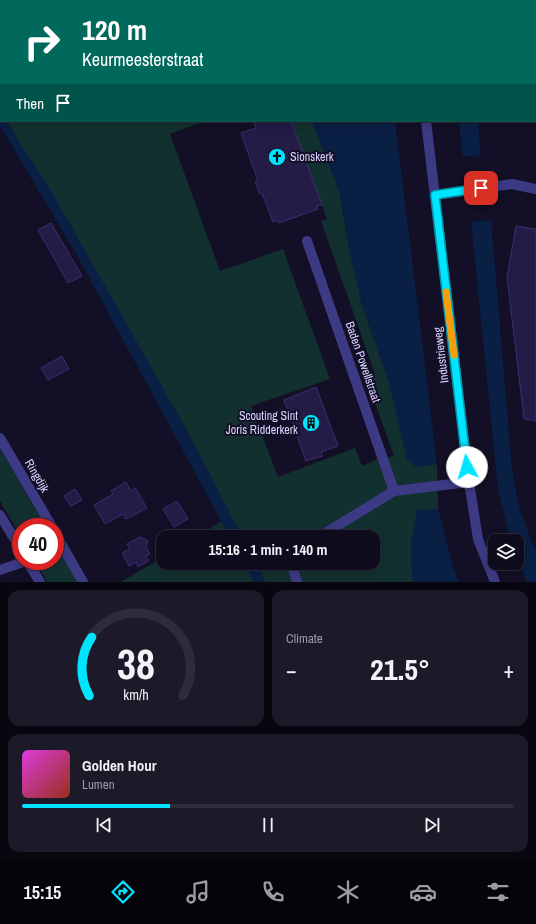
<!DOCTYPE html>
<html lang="en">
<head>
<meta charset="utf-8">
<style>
  :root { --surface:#0e0b1c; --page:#1c1929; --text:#f1f3f6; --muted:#9b9ba3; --line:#2e2b3b; --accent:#00e5ff }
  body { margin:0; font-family:"Archivo Narrow",sans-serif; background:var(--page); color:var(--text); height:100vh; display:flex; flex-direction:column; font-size:15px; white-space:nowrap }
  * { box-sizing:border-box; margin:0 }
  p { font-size:13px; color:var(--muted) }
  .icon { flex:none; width:22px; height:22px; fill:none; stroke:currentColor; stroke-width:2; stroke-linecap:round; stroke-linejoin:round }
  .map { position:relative; height:582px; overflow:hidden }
  .panel { display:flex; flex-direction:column; gap:8px; padding:8px; background:#08060f; flex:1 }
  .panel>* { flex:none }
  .guide { position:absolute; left:0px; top:0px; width:536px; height:122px; box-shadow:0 2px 10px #0003,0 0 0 1px var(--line); background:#00695c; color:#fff; overflow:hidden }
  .tools { position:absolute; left:488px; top:534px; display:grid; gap:8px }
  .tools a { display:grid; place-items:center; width:36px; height:36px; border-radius:8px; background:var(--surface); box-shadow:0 2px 10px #0003,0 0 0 1px var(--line); font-size:20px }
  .speed { position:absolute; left:12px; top:518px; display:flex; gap:8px; font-size:20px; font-weight:700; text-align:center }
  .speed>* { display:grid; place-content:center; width:52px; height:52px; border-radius:50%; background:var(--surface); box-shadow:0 2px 10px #0003,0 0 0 1px var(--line); line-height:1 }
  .speed .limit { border:6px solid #d22; background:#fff; color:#111 }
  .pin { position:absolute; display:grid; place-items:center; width:34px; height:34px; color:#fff; margin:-17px; border-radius:8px; box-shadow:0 2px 6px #0006 }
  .me { position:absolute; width:44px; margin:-22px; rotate:354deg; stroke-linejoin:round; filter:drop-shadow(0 0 3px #0008) }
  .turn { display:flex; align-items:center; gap:14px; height:84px; padding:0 16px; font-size:18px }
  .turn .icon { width:52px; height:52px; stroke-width:2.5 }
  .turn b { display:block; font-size:28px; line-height:34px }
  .then { display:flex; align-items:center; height:38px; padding:0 16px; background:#0003; gap:8px; font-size:15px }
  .big { font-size:30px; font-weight:700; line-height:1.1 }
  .panel .tile { flex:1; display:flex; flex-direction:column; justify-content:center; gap:6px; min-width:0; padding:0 14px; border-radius:12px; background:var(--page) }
  .panel .dial { align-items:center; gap:0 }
  .dial svg { height:104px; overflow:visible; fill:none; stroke:var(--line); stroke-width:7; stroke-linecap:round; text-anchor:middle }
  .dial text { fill:var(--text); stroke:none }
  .song { display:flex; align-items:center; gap:12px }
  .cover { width:48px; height:48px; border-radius:6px; background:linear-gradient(135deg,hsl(300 70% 55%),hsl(10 70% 35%)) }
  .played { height:4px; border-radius:2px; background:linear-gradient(90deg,var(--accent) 30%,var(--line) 30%) }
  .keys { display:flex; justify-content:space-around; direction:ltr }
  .heat { display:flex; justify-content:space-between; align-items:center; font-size:22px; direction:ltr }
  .panel .tiles { flex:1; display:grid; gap:8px; grid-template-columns:1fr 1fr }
  .tile:last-child { grid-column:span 2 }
  .trip { position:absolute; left:156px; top:530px; width:224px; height:40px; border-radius:12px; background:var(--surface); box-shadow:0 2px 10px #0003,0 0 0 1px var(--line); font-weight:700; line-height:40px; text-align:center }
  .dock { display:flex; height:64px; justify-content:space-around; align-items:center; background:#06040b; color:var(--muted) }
  .dock .icon { width:28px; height:28px }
  .dock .active { color:var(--accent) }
  .dock b { font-size:18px; color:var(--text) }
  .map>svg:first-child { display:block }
  .green { fill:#12302f }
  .water { fill:#0a1f44 }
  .building { fill:#241b47; stroke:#3b2d73 }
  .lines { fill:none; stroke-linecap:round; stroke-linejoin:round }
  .minor { stroke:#3d3a85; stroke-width:10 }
  .route-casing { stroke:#0095a6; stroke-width:10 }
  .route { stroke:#00e5ff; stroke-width:7 }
  .slow { stroke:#f59e0b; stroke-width:7 }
  .labels { text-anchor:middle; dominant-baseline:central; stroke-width:4; stroke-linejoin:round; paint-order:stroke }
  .poi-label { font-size:12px; fill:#d9d4ff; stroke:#130f26; text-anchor:start }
  .street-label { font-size:12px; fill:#d9d4ff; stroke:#130f26 }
</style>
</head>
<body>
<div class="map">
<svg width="536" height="582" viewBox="0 0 536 582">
  <rect width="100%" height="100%" fill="#130f26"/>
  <g class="green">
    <path d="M6 121H205L170 134 220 271 283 249 330 379 251 406 278 477 355 448 362 466 378 459 394 456 366 378 375 374 321 221 327 219 291 121H312L340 193 345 227 362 305 388 379 415 467 437 464 438 509H418L411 544 413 582H265L256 563H373V537H242L184 425Z"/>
    <path d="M0 449 46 527H21V537L0 501Z"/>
    <path d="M222 521 230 537H196Z"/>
    <path d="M55 543 78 582H47L35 561H55Z"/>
    <path d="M163 557V563H244L254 582H121Z"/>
  </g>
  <g class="water">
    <path d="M0 113 1 121H6L53 194 184 425 242 537H230L78 257 0 126Z"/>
    <path d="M312 121H395L437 464 415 467 407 460 388 379 362 305 352 264 340 193Z"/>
    <path d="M459 121H478L481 157 463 156Z"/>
    <path d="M491 220 512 469 520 511 536 552V582H527L517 559V541H511L498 489 471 222Z"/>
    <path d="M418 509H438L455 573 459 582H413C409 558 411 533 418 509Z"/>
    <path d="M244 563H256L265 582H254Z"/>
  </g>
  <g class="building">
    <path d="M253 121H291L322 205 317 206 318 209 279 223 278 220 273 222 262 193 260 194 255 182 258 181 241 133 256 128Z"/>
    <path d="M51 223 82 276 68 283 38 230Z"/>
    <path d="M516 226 536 229V421L524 419 507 277Z"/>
    <path d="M62 356 69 369 48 380 41 368Z"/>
    <path d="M316 387 338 446 321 452 323 456 306 461 284 400Z"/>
    <path d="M126 482 131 491 135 488 147 508 126 519 123 514 105 524 94 505 113 494 111 491Z"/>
    <path d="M75 489 82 500 71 506 64 496Z"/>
    <path d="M177 501 188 519 174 527 163 509Z"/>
    <path d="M140 537 148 541 146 547 150 554 146 556 149 561 138 567 136 562 129 566 122 553 130 549 127 544Z"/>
  </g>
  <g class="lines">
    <g class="minor">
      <path d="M373 0 374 1"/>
      <path d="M426 121 469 482 478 539 495 582"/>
      <path d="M435 195 512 184 536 189"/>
      <path d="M307 241 394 491 469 482"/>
      <path d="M0 438 52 527"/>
      <path d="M0 515 21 550"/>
      <path d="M55 533 83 582"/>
      <path d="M319 537 394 491"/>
      <path d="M27 561 40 582"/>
      <path d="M295 563 294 572 297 582"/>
      <path d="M0 570 26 561"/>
    </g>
  </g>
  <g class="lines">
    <defs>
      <path id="route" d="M467 467 435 195 481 188"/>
    </defs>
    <use href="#route" class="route-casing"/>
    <use href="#route" class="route"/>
    <path class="slow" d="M446 292 454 355"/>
  </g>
  <defs>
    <symbol id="church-disc" viewBox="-11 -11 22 22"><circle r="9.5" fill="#00e5ff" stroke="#130f26"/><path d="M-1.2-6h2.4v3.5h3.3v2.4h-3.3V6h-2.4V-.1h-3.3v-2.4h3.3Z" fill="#111"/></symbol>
    <symbol id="building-disc" viewBox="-11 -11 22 22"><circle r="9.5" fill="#00e5ff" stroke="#130f26"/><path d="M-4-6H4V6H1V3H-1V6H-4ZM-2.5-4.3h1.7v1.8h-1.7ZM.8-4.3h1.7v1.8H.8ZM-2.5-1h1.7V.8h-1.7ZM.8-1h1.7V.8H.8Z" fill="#111"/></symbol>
  </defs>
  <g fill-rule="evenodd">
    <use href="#church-disc" x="267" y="147" width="20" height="20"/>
    <use href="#building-disc" x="301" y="413" width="20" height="20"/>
  </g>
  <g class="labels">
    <g class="poi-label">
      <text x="290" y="157">Sionskerk</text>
      <text x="298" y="416" text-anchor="end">Scouting Sint<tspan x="298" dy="14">Joris Ridderkerk</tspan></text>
    </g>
    <g class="street-label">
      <text transform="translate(441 355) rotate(-97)">Industrieweg</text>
      <text transform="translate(363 362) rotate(71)">Baden Powellstraat</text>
      <text transform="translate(37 476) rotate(60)">Ringdijk</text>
    </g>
  </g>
</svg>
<div class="tools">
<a><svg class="icon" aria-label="layers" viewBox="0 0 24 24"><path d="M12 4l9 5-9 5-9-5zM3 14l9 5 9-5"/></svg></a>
</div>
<div class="speed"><div class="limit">40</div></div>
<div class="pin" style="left:481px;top:188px;background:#d93025"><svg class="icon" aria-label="arrive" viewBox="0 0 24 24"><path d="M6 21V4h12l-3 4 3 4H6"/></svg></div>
<svg class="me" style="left:467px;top:467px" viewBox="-20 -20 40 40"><circle r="19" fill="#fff"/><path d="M0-13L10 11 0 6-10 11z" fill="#00e5ff"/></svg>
<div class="trip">15:16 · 1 min · 140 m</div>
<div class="guide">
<div class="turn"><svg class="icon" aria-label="right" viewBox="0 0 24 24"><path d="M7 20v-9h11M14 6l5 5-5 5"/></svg><div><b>120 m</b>Keurmeesterstraat</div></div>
<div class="then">Then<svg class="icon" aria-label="arrive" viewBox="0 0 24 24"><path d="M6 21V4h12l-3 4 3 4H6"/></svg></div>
</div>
</div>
<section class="panel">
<div class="tiles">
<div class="tile dial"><svg viewBox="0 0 100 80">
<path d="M14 69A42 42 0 1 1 86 69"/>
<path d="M14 69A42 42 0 0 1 16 24" stroke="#00e5ff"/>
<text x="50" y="56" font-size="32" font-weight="700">38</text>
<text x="50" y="72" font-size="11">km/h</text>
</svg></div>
<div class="tile"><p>Climate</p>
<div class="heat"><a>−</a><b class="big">21.5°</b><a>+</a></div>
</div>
<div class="tile">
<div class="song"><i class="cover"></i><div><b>Golden Hour</b><p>Lumen</p></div></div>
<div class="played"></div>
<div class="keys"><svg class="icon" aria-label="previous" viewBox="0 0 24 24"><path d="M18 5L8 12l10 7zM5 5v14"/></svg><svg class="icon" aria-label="pause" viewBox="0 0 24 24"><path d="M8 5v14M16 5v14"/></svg><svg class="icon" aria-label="next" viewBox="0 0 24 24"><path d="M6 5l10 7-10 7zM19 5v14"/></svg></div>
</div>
</div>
</section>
<nav class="dock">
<b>15:15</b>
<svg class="icon active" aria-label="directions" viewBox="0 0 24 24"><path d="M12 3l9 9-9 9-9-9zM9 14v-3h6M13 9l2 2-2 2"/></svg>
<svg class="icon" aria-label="music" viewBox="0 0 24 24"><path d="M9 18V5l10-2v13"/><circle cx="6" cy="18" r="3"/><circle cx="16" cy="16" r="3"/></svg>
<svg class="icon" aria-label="phone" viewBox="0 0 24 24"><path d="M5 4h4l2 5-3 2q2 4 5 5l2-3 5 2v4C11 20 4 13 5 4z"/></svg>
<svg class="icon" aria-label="climate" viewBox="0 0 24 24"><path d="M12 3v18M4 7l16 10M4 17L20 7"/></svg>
<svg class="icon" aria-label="car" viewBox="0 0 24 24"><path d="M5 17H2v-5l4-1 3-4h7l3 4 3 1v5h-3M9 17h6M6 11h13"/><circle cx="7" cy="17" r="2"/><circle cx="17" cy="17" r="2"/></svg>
<svg class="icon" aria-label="filters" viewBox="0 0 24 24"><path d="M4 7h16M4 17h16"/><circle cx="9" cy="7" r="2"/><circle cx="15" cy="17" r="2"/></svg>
</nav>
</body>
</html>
